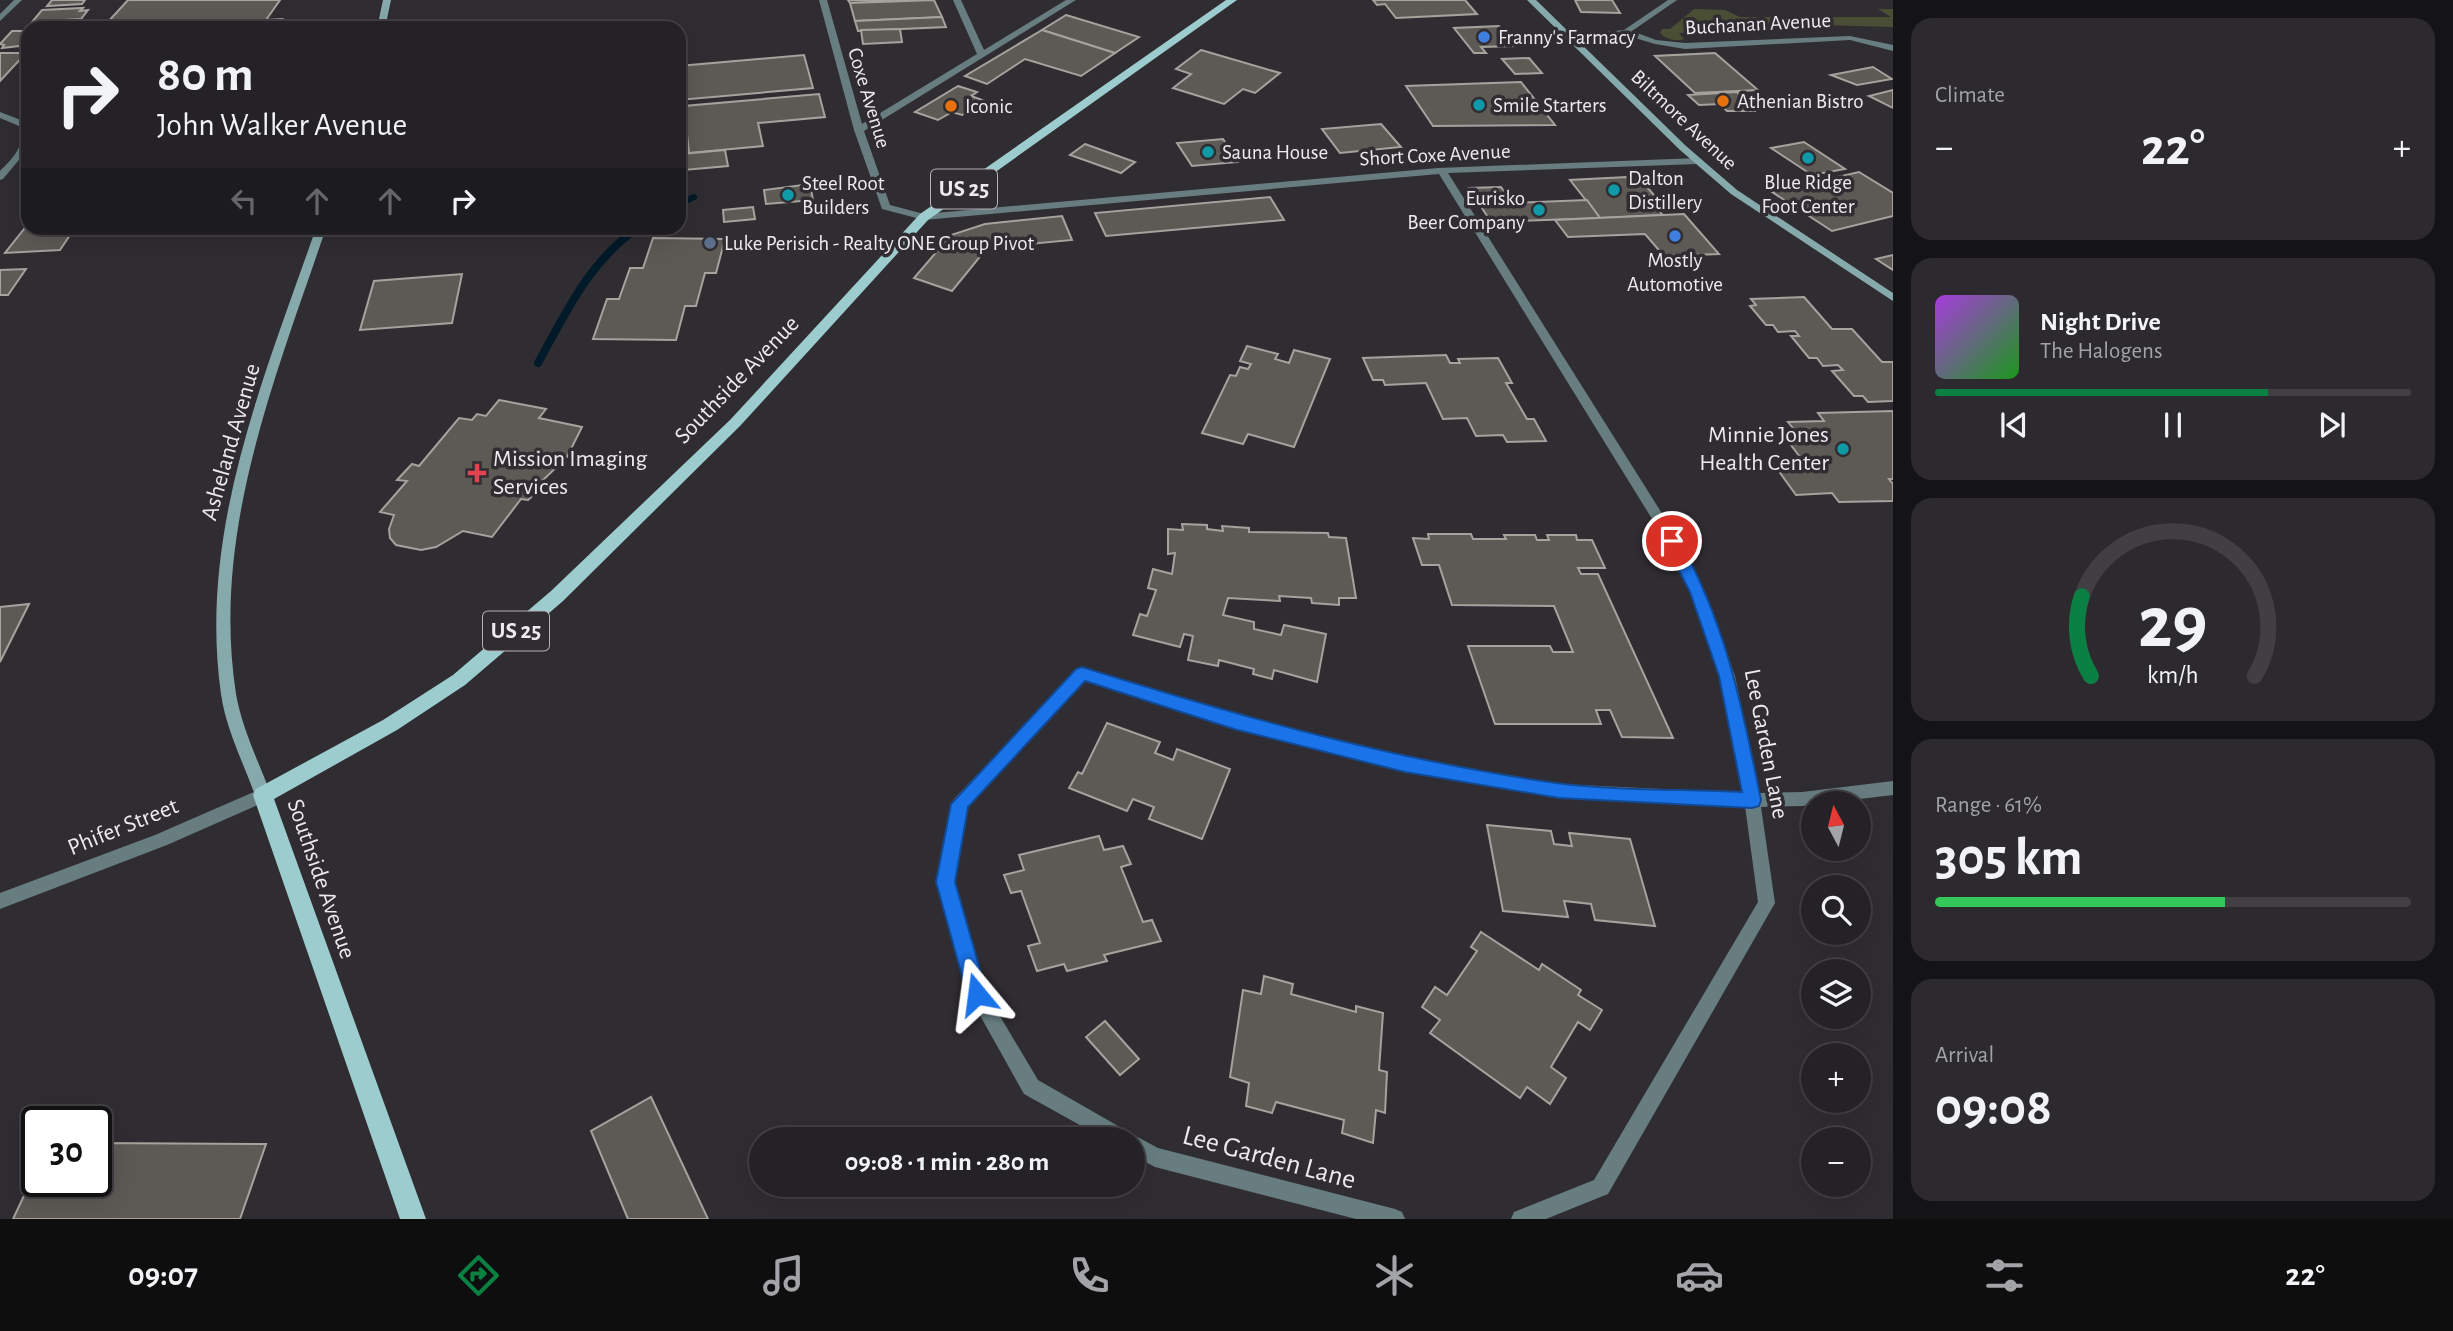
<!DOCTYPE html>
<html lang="en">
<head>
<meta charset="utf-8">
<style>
  :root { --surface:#242226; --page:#2c2a2e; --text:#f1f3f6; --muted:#a3a4a7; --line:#413f43; --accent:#0b8043 }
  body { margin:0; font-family:"Alegreya Sans",sans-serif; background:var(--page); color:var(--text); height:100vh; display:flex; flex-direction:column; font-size:26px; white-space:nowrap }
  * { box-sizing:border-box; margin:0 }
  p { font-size:23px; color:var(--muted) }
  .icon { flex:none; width:38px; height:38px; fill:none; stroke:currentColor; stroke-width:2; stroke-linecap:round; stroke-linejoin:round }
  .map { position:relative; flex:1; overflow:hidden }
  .panel { display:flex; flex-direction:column; gap:18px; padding:18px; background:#141315; width:560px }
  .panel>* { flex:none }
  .banner { position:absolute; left:21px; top:21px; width:665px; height:214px; border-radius:21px; box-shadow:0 7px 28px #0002,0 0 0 2px var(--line); background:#242226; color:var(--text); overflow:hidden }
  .needle { width:46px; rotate:353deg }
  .fabs { position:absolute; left:1801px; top:791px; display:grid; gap:14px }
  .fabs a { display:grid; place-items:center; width:70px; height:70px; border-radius:50%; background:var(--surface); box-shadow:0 7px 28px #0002,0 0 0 2px var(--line); font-size:35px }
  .speed { position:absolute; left:21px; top:1106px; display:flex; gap:14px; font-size:35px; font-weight:700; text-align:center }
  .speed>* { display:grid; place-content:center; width:91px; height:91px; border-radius:50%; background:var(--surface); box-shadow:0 7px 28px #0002,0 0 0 2px var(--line); line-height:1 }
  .speed .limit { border:4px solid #111; border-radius:10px; background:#fff; color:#111 }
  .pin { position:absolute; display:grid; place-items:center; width:60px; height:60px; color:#fff; margin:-30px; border:4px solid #fff; border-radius:50%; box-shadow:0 2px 7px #0007 }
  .me { position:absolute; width:77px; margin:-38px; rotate:344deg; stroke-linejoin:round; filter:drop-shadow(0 0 5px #0008) }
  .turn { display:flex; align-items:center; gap:24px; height:147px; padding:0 21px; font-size:32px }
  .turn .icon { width:91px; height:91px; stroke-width:2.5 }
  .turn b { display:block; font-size:49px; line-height:60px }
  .lanes { display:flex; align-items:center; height:66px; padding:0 21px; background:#0003; justify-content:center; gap:35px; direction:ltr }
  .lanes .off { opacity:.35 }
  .big { font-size:52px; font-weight:600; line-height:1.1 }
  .panel .widget { flex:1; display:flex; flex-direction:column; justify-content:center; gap:10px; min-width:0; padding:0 24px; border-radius:21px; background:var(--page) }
  .panel .dial { align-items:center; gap:0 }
  .dial svg { height:182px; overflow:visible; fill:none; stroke:var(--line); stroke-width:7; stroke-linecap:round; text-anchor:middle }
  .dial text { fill:var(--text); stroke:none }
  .song { display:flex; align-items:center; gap:21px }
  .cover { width:84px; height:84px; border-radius:10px; background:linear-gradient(135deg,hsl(280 70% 55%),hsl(120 70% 35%)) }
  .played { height:7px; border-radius:4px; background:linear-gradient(90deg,var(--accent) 70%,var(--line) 70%) }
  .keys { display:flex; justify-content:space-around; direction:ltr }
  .heat { display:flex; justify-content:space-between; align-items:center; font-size:38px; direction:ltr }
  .charge { height:10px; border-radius:5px; background:linear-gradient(90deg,#34c759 61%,var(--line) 0) }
  .trip { position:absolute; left:749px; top:1127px; width:396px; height:70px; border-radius:35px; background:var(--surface); box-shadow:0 7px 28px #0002,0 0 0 2px var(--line); font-weight:600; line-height:70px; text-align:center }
  .tabs { display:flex; height:112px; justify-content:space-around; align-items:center; background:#0e0e0f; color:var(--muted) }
  .tabs .icon { width:49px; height:49px }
  .tabs .active { color:var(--accent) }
  .tabs b { font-size:32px; color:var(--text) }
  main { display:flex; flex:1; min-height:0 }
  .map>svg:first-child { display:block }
  .green { fill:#494e35 }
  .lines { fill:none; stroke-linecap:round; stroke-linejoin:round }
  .stream-far1 { stroke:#001a29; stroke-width:6 }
  .stream { stroke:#001a29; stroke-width:8 }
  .building { fill:#5d5955; stroke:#a6a29d; stroke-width:2 }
  .street { fill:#677d7f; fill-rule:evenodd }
  .secondary { fill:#86aaac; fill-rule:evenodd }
  .primary { fill:#9dcccf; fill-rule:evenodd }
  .route { fill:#1a73e8; stroke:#114b97; stroke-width:2 }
  .shop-dot { fill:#3f7fe0; stroke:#302d32; stroke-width:2.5 }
  .food-dot { fill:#e8710a; stroke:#302d32; stroke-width:2.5 }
  .culture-dot { fill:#0f9aa8; stroke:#302d32; stroke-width:2.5 }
  .service-dot { fill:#5c6f8a; stroke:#302d32; stroke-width:2.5 }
  .health-dot { fill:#e0444e; stroke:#302d32; stroke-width:2.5 }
  .labels { text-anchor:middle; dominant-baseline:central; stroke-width:7; stroke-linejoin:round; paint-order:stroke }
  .far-street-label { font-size:21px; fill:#eceaee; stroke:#302d32 }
  .far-poi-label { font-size:21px; fill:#eceaee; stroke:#302d32; text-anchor:start }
  .shield { fill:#302d32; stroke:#b4b1b6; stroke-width:2 }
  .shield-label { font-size:23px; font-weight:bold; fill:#eceaee }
  .street-label { font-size:24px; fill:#eceaee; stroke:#302d32 }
  .poi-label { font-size:24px; fill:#eceaee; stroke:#302d32; text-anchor:end }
  .near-street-label { font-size:28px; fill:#eceaee; stroke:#302d32 }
</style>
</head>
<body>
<main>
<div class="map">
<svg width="1893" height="1219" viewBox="0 0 1893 1219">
  <rect width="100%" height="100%" fill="#302d32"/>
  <path class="green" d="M1694 9 1725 10 1740 17H1891L1878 9H1893V27L1821 25 1679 33 1684 39C1675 42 1666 39 1660 33L1662 29H1670Z"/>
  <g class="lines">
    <path class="stream-far1" d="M679 204 694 197"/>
    <path class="stream" d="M538 363C566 313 589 261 638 228"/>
  </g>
  <g class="building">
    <path d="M52 0H85L82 4 47 6Z"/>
    <path d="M128 0H280L266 20 282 19 276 28H154L158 23 106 24Z"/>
    <path d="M848 0H934L850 3Z"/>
    <path d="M934 0 942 17 855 21 850 3Z"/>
    <path d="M1373 0H1465L1477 14 1396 18 1385 4 1377 5Z"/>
    <path d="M1575 0H1612L1620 13 1581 12Z"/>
    <path d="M83 8 80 11 88 10 81 19 32 22 42 10Z"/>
    <path d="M1066 15 1139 37 1115 53 1042 30Z"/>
    <path d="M942 17 946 27 858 31 855 21Z"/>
    <path d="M1499 26 1515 46 1481 47 1486 53H1474L1454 28Z"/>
    <path d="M900 29 902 42 863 44 861 30Z"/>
    <path d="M1042 30 1115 53 1081 76 1025 59 987 84 965 76Z"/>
    <path d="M12 31H28V45L2 48 4 45 0 44Z"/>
    <path d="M1201 50 1280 73 1255 93 1243 89 1224 104 1173 88 1191 74 1176 69Z"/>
    <path d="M0 53H26L0 81Z"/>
    <path d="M1715 53 1758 90 1695 93 1655 56Z"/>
    <path d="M804 55 813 88 679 100V66Z"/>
    <path d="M1529 58 1542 73 1515 74 1502 59Z"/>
    <path d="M1873 67 1892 79 1857 85 1831 75Z"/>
    <path d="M1521 82 1555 125 1433 126 1406 86Z"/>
    <path d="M958 86 977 92 971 96 985 101 962 115 952 112 938 120 915 112Z"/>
    <path d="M1893 90V108L1869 96Z"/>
    <path d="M1737 92 1743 98 1751 97 1755 111H1727L1720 104 1699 105 1688 95Z"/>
    <path d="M819 94 825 117 758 123 763 146 689 153 684 106Z"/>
    <path d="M1381 124 1401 147 1340 153 1322 129Z"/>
    <path d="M1223 139 1238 162 1192 166 1177 143Z"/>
    <path d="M1804 142 1845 169 1812 175 1771 148Z"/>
    <path d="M1085 144 1135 162 1121 173 1070 155Z"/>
    <path d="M725 150 728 166 684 170 682 154Z"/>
    <path d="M1859 172 1893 193V216L1832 231 1772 192Z"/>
    <path d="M1627 177 1630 180H1641L1666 209 1658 210 1663 215 1600 218 1570 180Z"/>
    <path d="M810 184 813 200 766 204 764 190Z"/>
    <path d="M1501 187 1513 203 1587 200 1600 218 1491 222 1469 188Z"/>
    <path d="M1270 197 1284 220 1106 236 1095 213Z"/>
    <path d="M753 207 755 219 724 222 723 210Z"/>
    <path d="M1684 214 1719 254 1664 256 1645 234 1568 237 1555 220Z"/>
    <path d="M1062 216 1072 240 987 248 952 291 914 278 951 235 985 224Z"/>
    <path d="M28 224V228H56L52 233 72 232 60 250 5 253Z"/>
    <path d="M653 238 725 239 716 273H705L696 306H685L676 340 593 339 607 299H619L630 268H643Z"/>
    <path d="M1893 255V270L1876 259Z"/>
    <path d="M26 269 8 295H0V270Z"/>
    <path d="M462 274 452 323 360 330 374 281Z"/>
    <path d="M1804 297 1832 329H1852L1882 362H1893V401L1868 402 1863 396H1854L1832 371 1843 370 1838 365 1823 366 1817 358H1809L1791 336H1799L1795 331 1778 332 1773 325H1766L1750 306 1756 305 1751 299Z"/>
    <path d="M1247 346 1278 354 1275 359 1289 363 1294 350 1330 359 1294 447 1248 434 1243 444 1202 433 1230 375 1236 376 1240 367 1248 369 1251 364 1240 361Z"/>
    <path d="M1446 355 1450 363H1460L1458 359 1498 358 1512 383H1506L1527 419H1534L1546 441 1507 442 1503 435 1476 436 1467 418 1443 419 1426 383 1385 385 1383 380H1373L1363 358Z"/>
    <path d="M499 400 546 409 539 418 582 427 567 457 538 485 536 493 528 500 521 499 492 537 463 531 436 547 421 550 396 545 390 538 389 529 394 515 380 512 407 481 397 480 412 464 419 466 459 418 472 420 477 414 486 416Z"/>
    <path d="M1893 411V479H1889L1893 484V501L1839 502 1832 493 1796 495 1775 466 1806 465 1781 432H1796L1788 422 1824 421 1818 413Z"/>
    <path d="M1182 524 1207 525V529L1223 531 1222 526 1249 528V532L1328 533 1329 537 1346 538 1356 598H1339V605L1312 603 1311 598 1279 596 1280 601 1228 598 1223 615 1254 622V629L1281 635 1284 625 1326 634 1317 682 1274 670 1272 679 1253 674 1254 669 1219 660 1218 666 1188 660 1193 636 1184 634 1180 647 1133 635 1140 614 1147 616 1156 590 1148 588 1153 569 1172 574 1175 553 1168 554V529L1183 530Z"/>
    <path d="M1428 534H1471L1473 539H1506L1504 535H1535L1537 540H1549L1547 535H1576L1577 540H1592L1605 568H1578L1581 574H1598L1673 738 1622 737 1610 710H1596L1601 724H1495L1468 646H1550L1553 652H1573L1554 606 1452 605 1439 565H1422L1413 538 1429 539Z"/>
    <path d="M29 604 0 662V607Z"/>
    <path d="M1107 723 1160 742 1155 753 1173 760 1177 749 1230 769 1202 839 1149 819 1154 807 1133 799 1127 811 1069 788 1078 772 1082 774Z"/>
    <path d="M1487 825 1551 831 1554 844 1572 846 1569 833 1630 839 1655 926 1595 920 1591 904 1564 901 1568 917 1503 911Z"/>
    <path d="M1099 836 1104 850 1123 846 1131 864 1121 867 1143 922 1152 920 1161 941 1104 955 1107 961 1067 971 1064 964 1037 971 1028 946 1040 943 1021 891 1011 893 1004 875 1024 870 1019 855Z"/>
    <path d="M1481 932 1539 970 1542 964 1581 990 1578 995 1602 1010 1590 1030 1578 1022 1551 1067 1566 1078 1550 1104 1527 1087 1520 1098 1430 1033 1440 1020 1422 1007 1435 987 1447 995 1477 951 1471 947Z"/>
    <path d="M1264 976 1293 984 1291 994 1356 1012V1006L1383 1013 1379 1070 1387 1072 1385 1113 1376 1110 1373 1143 1342 1133 1344 1120 1276 1102 1272 1113 1246 1106 1249 1083 1230 1077 1243 990 1261 994Z"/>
    <path d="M1105 1021 1139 1059 1120 1075 1086 1037Z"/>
    <path d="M651 1097 708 1219H628L591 1131Z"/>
    <path d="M96 1143 266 1144 240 1219H13L37 1168V1181H96Z"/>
  </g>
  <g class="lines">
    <g class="street">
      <path d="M14 0H22L0 21V14Z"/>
      <path d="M819 0H827L862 124 977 54 953 0H961L984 50 1066 0H1076L864 131 890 205 924 214 1438 168 1698 158 1703 161 1698 164 1448 173 1668 523 1705 592 1735 676 1759 793 1802 792 1893 781V795L1802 806 1761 807 1775 903 1608 1194 1546 1219H1511L1514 1212 1594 1180 1758 902 1745 806 1559 798 1405 771 1234 728 1085 681 967 807 953 882 985 991 1038 1080 1132 1134 1158 1148 1395 1209 1402 1212 1405 1219H1356L1155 1167 1132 1155V1139H1105L1024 1094 968 994 937 882 954 799 1077 670 1082 668 1234 716 1405 759 1559 784 1743 793 1721 676 1691 592 1657 527 1439 174 924 220 882 209 854 130Z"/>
      <path d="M1668 0H1677L1632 31 1656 40 1685 43 1850 36 1893 45V51L1850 40 1685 49 1655 44 1625 35 1569 40 1565 38 1569 36 1624 30Z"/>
      <path d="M0 112 26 122 28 125V149L3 179 0 180V171C13 158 26 146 19 126L0 118Z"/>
      <path d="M263 788 269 790 271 795 269 800 167 845 0 909V893L155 835Z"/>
    </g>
    <g class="secondary">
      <path d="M383 0H391L385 28H377Z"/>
      <path d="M1527 0H1536L1686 146 1737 190 1893 293V301L1731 194 1680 150Z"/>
      <path d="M316 228H326C275 379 211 532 236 694 242 729 259 762 271 795L269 800 263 802 257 800 255 795C243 762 226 729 221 694 198 531 264 378 316 228Z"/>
    </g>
    <path class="primary" d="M1226 0H1237L928 220 740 426 563 601 465 685 397 730 274 799 426 1219H400L253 795 256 789 383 720 453 675 551 591 730 420 920 214Z"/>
  </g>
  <path class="route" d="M1672 536 1677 537C1726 622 1742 706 1761 800L1759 806 1752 808 1559 798 1405 772 1234 729 1085 681 968 807 955 882 987 994 984 1001 977 1004 969 1001 936 882 951 804 1076 669 1082 667C1238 716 1394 760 1556 783 1617 791 1681 789 1742 792L1719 676 1690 592 1664 541Z"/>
  <g class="shop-dot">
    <circle cx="1484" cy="37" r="7"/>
    <circle cx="1675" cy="236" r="7"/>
  </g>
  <g class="food-dot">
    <circle cx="1723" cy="101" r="7"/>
    <circle cx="951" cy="106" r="7"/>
  </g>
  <g class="culture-dot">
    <circle cx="1479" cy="105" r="7"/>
    <circle cx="1208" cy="152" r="7"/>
    <circle cx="1808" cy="158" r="7"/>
    <circle cx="1614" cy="190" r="7"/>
    <circle cx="788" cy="195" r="7"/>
    <circle cx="1539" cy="210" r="7"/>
    <circle cx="1843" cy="449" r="7"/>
  </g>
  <circle class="service-dot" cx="710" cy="243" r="7"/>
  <path class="health-dot" d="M473.5 462.5h7v7h7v7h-7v7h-7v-7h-7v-7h7z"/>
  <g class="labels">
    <g class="far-street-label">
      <text transform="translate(1758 24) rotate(-3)">Buchanan Avenue</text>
      <text transform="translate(869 98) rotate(73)">Coxe Avenue</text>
      <text transform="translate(1684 120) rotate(43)">Biltmore Avenue</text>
      <text transform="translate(1435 155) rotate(-3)">Short Coxe Avenue</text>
    </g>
    <g class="far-poi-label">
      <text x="1498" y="37">Franny's Farmacy</text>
      <text x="1737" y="101">Athenian Bistro</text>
      <text x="1493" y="105">Smile Starters</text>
      <text x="965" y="106">Iconic</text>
      <text x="1222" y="152">Sauna House</text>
      <text x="1628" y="178">Dalton<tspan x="1628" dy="24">Distillery</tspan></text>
      <text x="1808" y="182" text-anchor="middle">Blue Ridge<tspan x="1808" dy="24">Foot Center</tspan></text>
      <text x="802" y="183">Steel Root<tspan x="802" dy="24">Builders</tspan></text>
      <text x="1525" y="198" text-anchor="end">Eurisko<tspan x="1525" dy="24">Beer Company</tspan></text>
      <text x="724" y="243">Luke Perisich - Realty ONE Group Pivot</text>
      <text x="1675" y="260" text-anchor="middle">Mostly<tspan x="1675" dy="24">Automotive</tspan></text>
    </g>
    <g class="shield">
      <rect x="931" y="169.5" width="66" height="39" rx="5"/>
      <rect x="483" y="611.5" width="66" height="39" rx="5"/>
    </g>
    <g class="shield-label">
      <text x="964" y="189">US 25</text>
      <text x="516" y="631">US 25</text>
    </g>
    <g class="street-label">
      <text transform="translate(737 380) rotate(-46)">Southside Avenue</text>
      <text transform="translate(231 442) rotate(-74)">Asheland Avenue</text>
      <text transform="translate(1766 744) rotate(79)">Lee Garden Lane</text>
      <text transform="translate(123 827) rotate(-22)">Phifer Street</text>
      <text transform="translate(321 879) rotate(71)">Southside Avenue</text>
    </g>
    <g class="poi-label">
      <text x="1829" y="435">Minnie Jones<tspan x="1829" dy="28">Health Center</tspan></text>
      <text x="493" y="459" text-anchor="start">Mission Imaging<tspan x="493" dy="28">Services</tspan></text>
    </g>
    <g class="near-street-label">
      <text transform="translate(1269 1158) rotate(15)">Lee Garden Lane</text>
    </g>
  </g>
</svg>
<div class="fabs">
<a><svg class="needle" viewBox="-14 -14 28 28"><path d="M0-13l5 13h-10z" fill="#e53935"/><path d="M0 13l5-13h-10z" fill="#a3a4a7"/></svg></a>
<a><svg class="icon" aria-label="search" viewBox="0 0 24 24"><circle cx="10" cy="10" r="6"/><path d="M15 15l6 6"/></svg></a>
<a><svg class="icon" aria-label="layers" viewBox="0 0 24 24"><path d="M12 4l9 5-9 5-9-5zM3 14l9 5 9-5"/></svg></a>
<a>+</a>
<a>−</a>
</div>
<div class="speed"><div class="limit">30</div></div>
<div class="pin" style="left:1672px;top:541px;background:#d93025"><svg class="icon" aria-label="arrive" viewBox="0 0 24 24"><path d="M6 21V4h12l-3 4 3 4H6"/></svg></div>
<svg class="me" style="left:977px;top:994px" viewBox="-20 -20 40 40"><path d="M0-17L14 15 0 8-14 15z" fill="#1a73e8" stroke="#fff" stroke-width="4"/></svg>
<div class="trip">09:08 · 1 min · 280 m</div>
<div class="banner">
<div class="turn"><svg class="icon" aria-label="right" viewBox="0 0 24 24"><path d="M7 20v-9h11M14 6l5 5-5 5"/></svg><div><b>80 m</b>John Walker Avenue</div></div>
<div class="lanes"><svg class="icon off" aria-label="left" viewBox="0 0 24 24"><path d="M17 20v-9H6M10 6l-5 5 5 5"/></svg><svg class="icon off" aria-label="ahead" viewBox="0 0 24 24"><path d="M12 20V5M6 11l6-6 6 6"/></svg><svg class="icon off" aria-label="ahead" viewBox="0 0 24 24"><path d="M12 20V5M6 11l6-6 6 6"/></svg><svg class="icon" aria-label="right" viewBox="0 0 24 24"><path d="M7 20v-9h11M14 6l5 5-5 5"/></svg></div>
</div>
</div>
<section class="panel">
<div class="widget"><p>Climate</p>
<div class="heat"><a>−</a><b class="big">22°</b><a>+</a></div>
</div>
<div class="widget">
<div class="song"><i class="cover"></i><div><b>Night Drive</b><p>The Halogens</p></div></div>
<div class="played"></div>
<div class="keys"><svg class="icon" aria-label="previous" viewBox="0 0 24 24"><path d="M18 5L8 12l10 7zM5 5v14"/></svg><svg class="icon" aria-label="pause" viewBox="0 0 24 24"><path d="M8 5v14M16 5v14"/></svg><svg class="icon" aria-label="next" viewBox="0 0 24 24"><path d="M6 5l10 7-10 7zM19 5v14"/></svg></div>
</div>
<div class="widget dial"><svg viewBox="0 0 100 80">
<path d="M14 69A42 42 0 1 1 86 69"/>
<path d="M14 69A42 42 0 0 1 10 34" stroke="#0b8043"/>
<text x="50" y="56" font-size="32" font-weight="700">29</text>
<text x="50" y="72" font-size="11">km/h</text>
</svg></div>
<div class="widget"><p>Range · 61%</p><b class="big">305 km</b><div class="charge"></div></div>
<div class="widget"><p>Arrival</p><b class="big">09:08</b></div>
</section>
</main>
<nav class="tabs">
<b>09:07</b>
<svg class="icon active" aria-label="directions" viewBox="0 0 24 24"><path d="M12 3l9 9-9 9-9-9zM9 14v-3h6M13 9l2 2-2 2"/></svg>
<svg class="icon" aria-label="music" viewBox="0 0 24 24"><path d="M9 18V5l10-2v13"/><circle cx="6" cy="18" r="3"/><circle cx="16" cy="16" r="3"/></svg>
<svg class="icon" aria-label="phone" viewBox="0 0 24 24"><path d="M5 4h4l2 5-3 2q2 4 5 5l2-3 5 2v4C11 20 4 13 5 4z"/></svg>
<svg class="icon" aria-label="climate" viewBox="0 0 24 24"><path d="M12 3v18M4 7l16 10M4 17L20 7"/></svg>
<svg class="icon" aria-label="car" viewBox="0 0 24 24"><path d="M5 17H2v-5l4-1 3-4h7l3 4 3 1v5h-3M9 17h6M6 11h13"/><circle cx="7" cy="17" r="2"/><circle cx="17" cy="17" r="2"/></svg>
<svg class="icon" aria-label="filters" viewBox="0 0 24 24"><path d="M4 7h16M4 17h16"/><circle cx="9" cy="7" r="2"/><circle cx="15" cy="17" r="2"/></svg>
<b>22°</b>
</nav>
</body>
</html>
